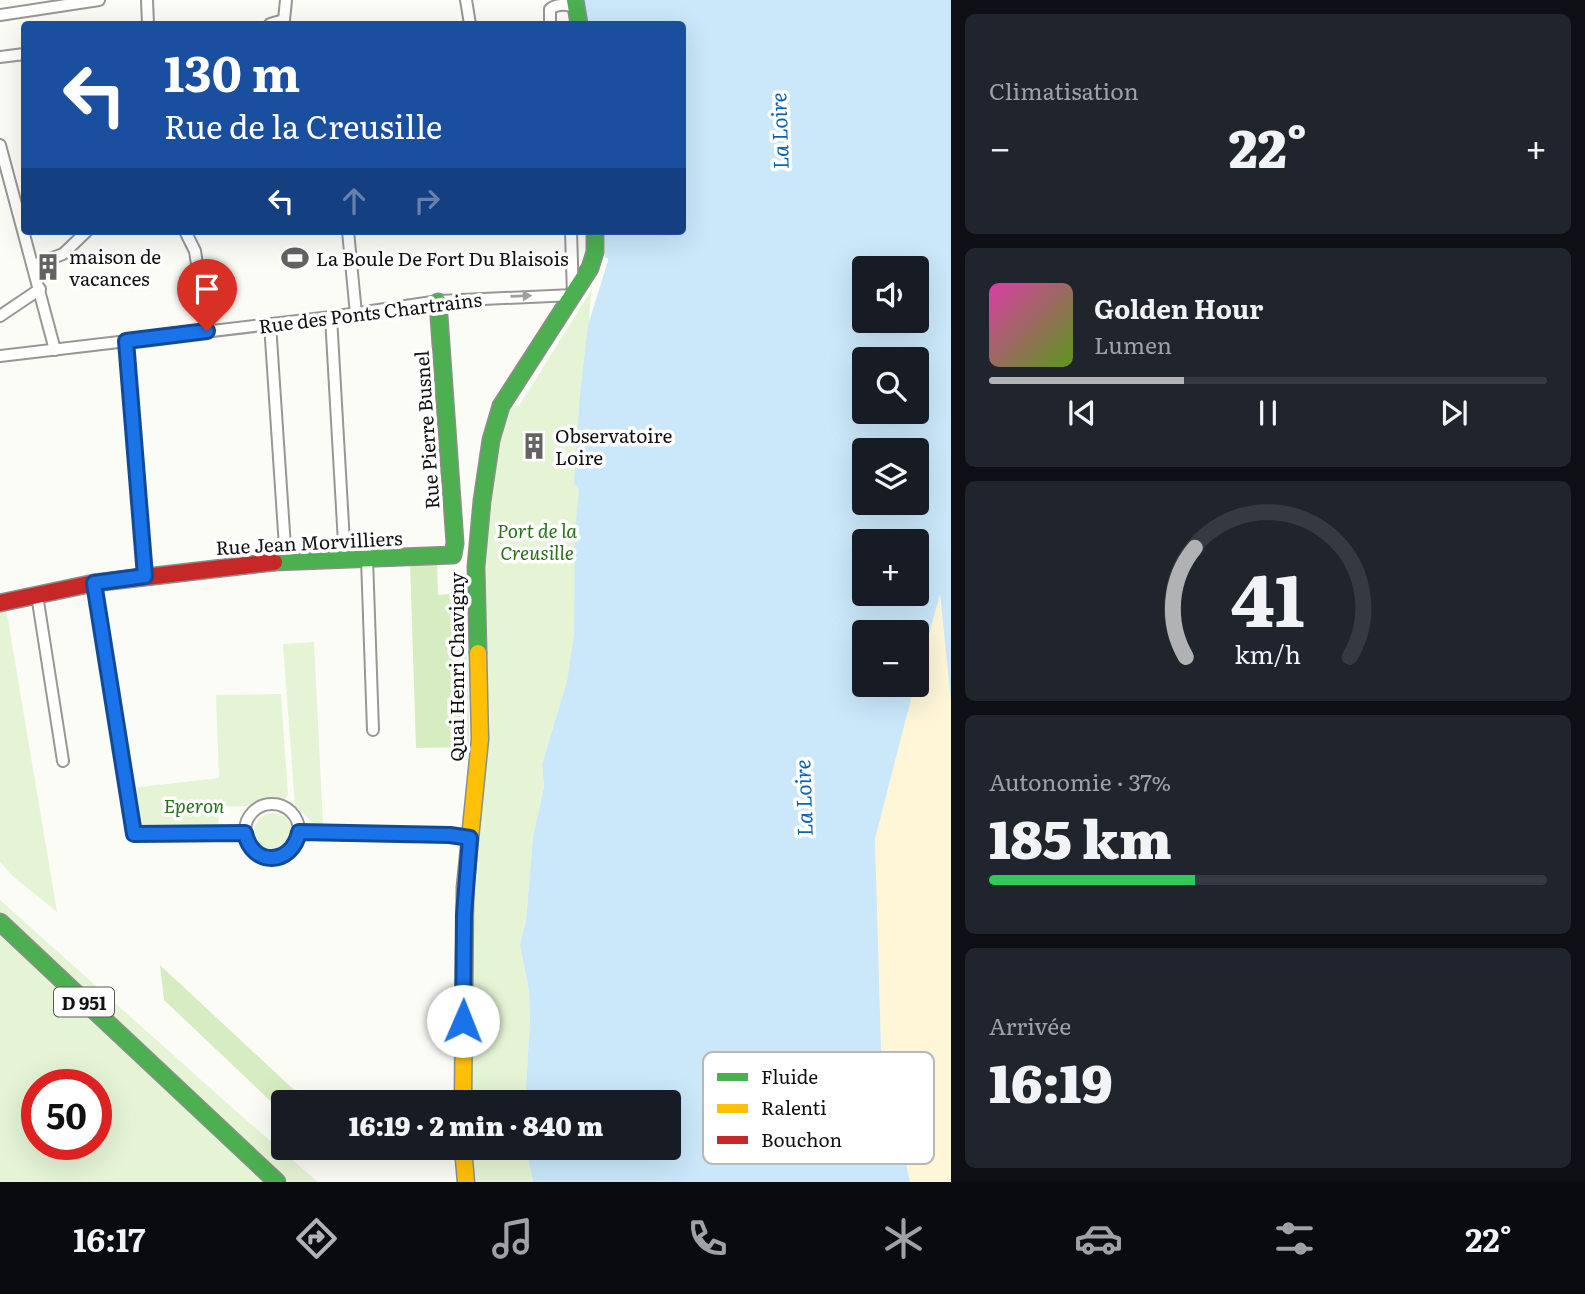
<!DOCTYPE html>
<html lang="fr">
<head>
<meta charset="utf-8">
<style>
  :root { --surface:#171b24; --page:#20242c; --text:#f1f3f6; --muted:#9ea1a6; --line:#363941; --accent:#b1b2b3 }
  body { margin:0; font-family:Literata,serif; background:var(--page); color:var(--text); height:100vh; display:flex; flex-direction:column; font-size:26px; white-space:nowrap }
  * { box-sizing:border-box; margin:0 }
  p { font-size:23px; color:var(--muted) }
  .icon { flex:none; width:38px; height:38px; fill:none; stroke:currentColor; stroke-width:2; stroke-linecap:round; stroke-linejoin:round }
  .map { position:relative; flex:1; overflow:hidden }
  .drawer { display:flex; flex-direction:column; gap:14px; padding:14px; background:#0d0f14; width:634px }
  .drawer>* { flex:none }
  .guide { position:absolute; left:21px; top:21px; width:665px; height:214px; border-radius:7px; box-shadow:0 7px 28px #0002; background:#1a4fa0; color:#fff; overflow:hidden }
  .controls { position:absolute; left:852px; top:256px; display:grid; gap:14px }
  .controls a { display:grid; place-items:center; width:77px; height:77px; border-radius:7px; background:var(--surface); box-shadow:0 7px 28px #0002; font-size:35px }
  .speed { position:absolute; left:21px; top:1069px; display:flex; gap:14px; font-size:35px; font-weight:700; text-align:center }
  .speed>* { display:grid; place-content:center; width:91px; height:91px; border-radius:50%; background:var(--surface); box-shadow:0 7px 28px #0002; line-height:1 }
  .speed .limit { border:10px solid #d22; background:#fff; color:#111 }
  .pin { position:absolute; display:grid; place-items:center; width:60px; height:60px; color:#fff; margin:-72px -30px; border-radius:50% 50% 50% 0; rotate:-45deg; box-shadow:0 0 7px #0007 }
  .pin .icon { rotate:45deg }
  .me { position:absolute; width:77px; margin:-38px; rotate:1deg; stroke-linejoin:round; filter:drop-shadow(0 0 5px #0008) }
  .turn { display:flex; align-items:center; gap:24px; height:147px; padding:0 28px; font-size:32px }
  .turn .icon { width:91px; height:91px; stroke-width:2.5 }
  .turn b { display:block; font-size:49px; line-height:60px }
  .lanes { display:flex; align-items:center; height:66px; padding:0 28px; background:#0003; justify-content:center; gap:35px; direction:ltr }
  .lanes .off { opacity:.35 }
  .big { font-size:52px; font-weight:800; line-height:1.1 }
  .drawer .card { flex:1; display:flex; flex-direction:column; justify-content:center; gap:10px; min-width:0; padding:0 24px; border-radius:10px; background:var(--page) }
  .drawer .dial { align-items:center; gap:0 }
  .dial svg { height:182px; overflow:visible; fill:none; stroke:var(--line); stroke-width:7; stroke-linecap:round; text-anchor:middle }
  .dial text { fill:var(--text); stroke:none }
  .song { display:flex; align-items:center; gap:21px }
  .cover { width:84px; height:84px; border-radius:10px; background:linear-gradient(135deg,hsl(320 70% 55%),hsl(90 70% 35%)) }
  .played { height:7px; border-radius:4px; background:linear-gradient(90deg,var(--accent) 35%,var(--line) 35%) }
  .keys { display:flex; justify-content:space-around; direction:ltr }
  .heat { display:flex; justify-content:space-between; align-items:center; font-size:38px; direction:ltr }
  .charge { height:10px; border-radius:5px; background:linear-gradient(90deg,#34c759 37%,var(--line) 0) }
  .trip { position:absolute; left:271px; top:1090px; width:410px; height:70px; border-radius:7px; background:var(--surface); box-shadow:0 7px 28px #0002; font-weight:800; line-height:70px; text-align:center }
  .dock { display:flex; height:112px; justify-content:space-around; align-items:center; background:#090b0e; color:var(--muted) }
  .dock .icon { width:49px; height:49px }
  .dock .on { color:var(--accent) }
  .dock b { font-size:32px; color:var(--text) }
  main { display:flex; flex:1; min-height:0 }
  .map>svg:first-child { display:block }
  .green { fill:#e5f4d5; fill-rule:evenodd }
  .forest { fill:#d6edc2 }
  .sand { fill:#fef6d7 }
  .water { fill:#cae8fa; fill-rule:evenodd }
  .lines { fill:none; stroke-linecap:round; stroke-linejoin:round }
  .street-casing { stroke:#979795; stroke-width:14 }
  .fast-casing { stroke:#8d8d8b; stroke-width:19 }
  .slow-casing { stroke:#8d8d8b; stroke-width:19 }
  .jam-casing { stroke:#8d8d8b; stroke-width:19 }
  .street { stroke:#fffffe; stroke-width:10 }
  .fast { stroke:#4caf50; stroke-width:16 }
  .slow { stroke:#ffc107; stroke-width:16 }
  .jam { stroke:#c62828; stroke-width:16 }
  .oneway { fill:#a0a09f }
  .route-casing { stroke:#114b97; stroke-width:18 }
  .route { stroke:#1a73e8; stroke-width:12 }
  .labels { text-anchor:middle; dominant-baseline:central; stroke-width:7; stroke-linejoin:round; paint-order:stroke }
  .shield { fill:#fff; stroke:#585858; stroke-width:2 }
  .shield-label { font-size:18px; font-weight:bold; fill:#111 }
  .poi-label { font-size:19px; fill:#111; stroke:#fff; text-anchor:start }
  .street-label { font-size:19px; fill:#111; stroke:#fff }
  .park-label { font-size:19px; font-style:italic; fill:#2a6f1a; stroke:#fff }
  .water-label { font-size:21px; font-style:italic; fill:#0e64af; stroke:#fff }
  .key { fill:#fff; stroke:#b8b8b8; stroke-width:2 }
  .key-label { font-size:19px; fill:#111 }
</style>
</head>
<body>
<main>
<div class="map">
<svg width="952" height="1182" viewBox="0 0 952 1182">
  <rect width="100%" height="100%" fill="#fcfcf7"/>
  <g class="green">
    <path d="M592 289 589 315 588 551 567 681 542 764 544 787 533 836 526 920 520 945 529 991 530 1020 525 1102H472L473 895 490 723 485 639 487 537 500 433 511 406H519Z"/>
    <path d="M6 608 57 912 14 877 0 862V610Z"/>
    <path d="M314 642 323 824 315 825 295 806 283 644Z"/>
    <path d="M281 694 288 795 284 799C264 796 266 801 250 805 241 808 228 806 219 806L218 830 142 829 137 823 131 788 219 778 216 695Z"/>
    <circle cx="273" cy="832" r="19"/>
    <path d="M0 900 237 1112 318 1182H288L0 913Z"/>
    <path d="M0 936 241 1157 264 1182H0ZM37 1085H96V1144H37Z"/>
    <path d="M472 1148H526L533 1182H476Z"/>
  </g>
  <g class="forest">
    <path d="M437 561 438 595 458 593 468 668 469 747 416 748 410 563Z"/>
    <path d="M160 965 307 1102H284L283 1113 164 1000Z"/>
  </g>
  <path class="sand" d="M939 592 952 701 951 1182H910L881 1048 875 839Z"/>
  <path class="water" d="M584 0H951V701L940 594 917 678V632H864V684H915L875 839 881 1048 910 1182H533L526 1148H668V1102H525L530 1020 529 991 520 945 526 920 533 836 544 787 542 764 567 681 574 635 575 531 579 490 574 483 580 395 588 325 608 261V258H605L604 231H682V24H587ZM864 268H917V320H864ZM864 359H917V411H864ZM864 450H917V502H864ZM864 541H917V593H864Z"/>
  <g class="lines">
    <defs>
      <g id="street">
        <path d="M147 0 148 24"/>
        <path d="M466 0 470 24"/>
        <path d="M0 15 99 0"/>
        <path d="M284 20 286 0"/>
        <path d="M270 24 284 20"/>
        <path d="M550 24V9C557 4 569 3 576 9"/>
        <path d="M0 57 24 54"/>
        <path d="M0 145 55 350"/>
        <path d="M185 231 195 251 207 331"/>
        <path d="M348 231 356 314"/>
        <path d="M34 265 63 254 87 231"/>
        <path d="M0 316 40 289"/>
        <path d="M331 317 345 560"/>
        <path d="M270 324 286 562"/>
        <path d="M126 341 145 576"/>
        <path d="M0 356 331 317 439 301 573 295 571 231"/>
        <path d="M367 559 373 730"/>
        <path d="M94 583 134 834 245 833"/>
        <path d="M37 595 63 761"/>
        <circle cx="272" cy="831" r="27"/>
        <path d="M299 832 450 835 470 838"/>
      </g>
      <g id="fast">
        <path d="M575 0 579 24"/>
        <path d="M274 562 453 555 455 543 438 302"/>
        <path d="M478 653 476 567 482 501 491 440 501 406 590 268 595 252V231"/>
        <path d="M0 922 277 1182"/>
      </g>
      <g id="slow">
        <path d="M463 1102 465 888 480 739 478 653"/>
        <path d="M463 1148 466 1182"/>
      </g>
      <path id="jam" d="M0 603 94 583 274 562"/>
    </defs>
    <use href="#street" class="street-casing"/>
    <use href="#fast" class="fast-casing"/>
    <use href="#slow" class="slow-casing"/>
    <use href="#jam" class="jam-casing"/>
    <use href="#street" class="street"/>
    <use href="#fast" class="fast"/>
    <use href="#slow" class="slow"/>
    <use href="#jam" class="jam"/>
  </g>
  <defs><path id="oneway-solid" d="M-6-.8H1V-3.2L6.5 0L1 3.2V.8H-6Z" transform="scale(1.75)"/></defs>
  <use class="oneway" href="#oneway-solid" transform="translate(521 296) rotate(-2)"/>
  <g class="lines">
    <defs>
      <path id="route" d="M207 331 126 341 145 576 94 583 134 834 245 833C252 867 292 866 299 832L450 835 470 838 464 915 463 1021"/>
    </defs>
    <use href="#route" class="route-casing"/>
    <use href="#route" class="route"/>
  </g>
  <defs>
    <symbol id="stadium-bare" viewBox="-9 -9 18 18"><path d="M0-5a6.5 5 0 1 0 0 10a6.5 5 0 1 0 0-10ZM-3.5-1.8h7v3.6h-7Z" fill="#636362" stroke="#fff" stroke-width="2.5" paint-order="stroke"/></symbol>
    <symbol id="building-bare" viewBox="-9 -9 18 18"><path d="M-4-6H4V6H1V3H-1V6H-4ZM-2.5-4.3h1.7v1.8h-1.7ZM.8-4.3h1.7v1.8H.8ZM-2.5-1h1.7V.8h-1.7ZM.8-1h1.7V.8H.8Z" fill="#636362" stroke="#fff" stroke-width="2.5" paint-order="stroke"/></symbol>
  </defs>
  <g fill-rule="evenodd">
    <use href="#stadium-bare" x="276" y="239" width="38" height="38"/>
    <use href="#building-bare" x="29" y="248" width="38" height="38"/>
    <use href="#building-bare" x="515" y="427" width="38" height="38"/>
  </g>
  <g class="labels">
    <rect class="shield" x="54" y="987.5" width="60" height="29" rx="5"/>
    <g class="shield-label">
      <text x="84" y="1002">D 951</text>
    </g>
    <g class="poi-label">
      <text x="69" y="256">maison de<tspan x="69" dy="22">vacances</tspan></text>
      <text x="316" y="258">La Boule De Fort Du Blaisois</text>
      <text x="555" y="435">Observatoire<tspan x="555" dy="22">Loire</tspan></text>
    </g>
    <g class="street-label">
      <text transform="translate(370 312) rotate(-7)">Rue des Ponts Chartrains</text>
      <text transform="translate(426 430) rotate(-94)">Rue Pierre Busnel</text>
      <text transform="translate(309 542) rotate(-3)">Rue Jean Morvilliers</text>
      <text transform="translate(456 667) rotate(-90)">Quai Henri Chavigny</text>
    </g>
    <g class="park-label">
      <text x="537" y="530">Port de la<tspan x="537" dy="22">Creusille</tspan></text>
      <text x="194" y="805">Eperon</text>
    </g>
    <g class="water-label">
      <text transform="translate(778 131) rotate(-92)">La Loire</text>
      <text transform="translate(802 798) rotate(-92)">La Loire</text>
    </g>
  </g>
  <rect x="703" y="1052" width="231" height="112" rx="10" class="key"/>
  <rect x="717" y="1073" width="31" height="8" fill="#4caf50"/>
  <rect x="717" y="1104" width="31" height="9" fill="#ffc107"/>
  <rect x="717" y="1136" width="31" height="8" fill="#c62828"/>
  <g class="key-label">
    <text x="761" y="1084">Fluide</text>
    <text x="761" y="1115">Ralenti</text>
    <text x="761" y="1147">Bouchon</text>
  </g>
</svg>
<div class="controls">
<a><svg class="icon" aria-label="sound" viewBox="0 0 24 24"><path d="M4 9h4l5-4v14l-5-4H4zM17 9q2 3 0 6"/></svg></a>
<a><svg class="icon" aria-label="search" viewBox="0 0 24 24"><circle cx="10" cy="10" r="6"/><path d="M15 15l6 6"/></svg></a>
<a><svg class="icon" aria-label="layers" viewBox="0 0 24 24"><path d="M12 4l9 5-9 5-9-5zM3 14l9 5 9-5"/></svg></a>
<a>+</a>
<a>−</a>
</div>
<div class="speed"><div class="limit">50</div></div>
<div class="pin" style="left:207px;top:331px;background:#d93025"><svg class="icon" aria-label="arrive" viewBox="0 0 24 24"><path d="M6 21V4h12l-3 4 3 4H6"/></svg></div>
<svg class="me" style="left:463px;top:1021px" viewBox="-20 -20 40 40"><circle r="19" fill="#fff"/><path d="M0-13L10 11 0 6-10 11z" fill="#1a73e8"/></svg>
<div class="trip">16:19 · 2 min · 840 m</div>
<div class="guide">
<div class="turn"><svg class="icon" aria-label="left" viewBox="0 0 24 24"><path d="M17 20v-9H6M10 6l-5 5 5 5"/></svg><div><b>130 m</b>Rue de la Creusille</div></div>
<div class="lanes"><svg class="icon" aria-label="left" viewBox="0 0 24 24"><path d="M17 20v-9H6M10 6l-5 5 5 5"/></svg><svg class="icon off" aria-label="ahead" viewBox="0 0 24 24"><path d="M12 20V5M6 11l6-6 6 6"/></svg><svg class="icon off" aria-label="right" viewBox="0 0 24 24"><path d="M7 20v-9h11M14 6l5 5-5 5"/></svg></div>
</div>
</div>
<section class="drawer">
<div class="card"><p>Climatisation</p>
<div class="heat"><a>−</a><b class="big">22°</b><a>+</a></div>
</div>
<div class="card">
<div class="song"><i class="cover"></i><div><b>Golden Hour</b><p>Lumen</p></div></div>
<div class="played"></div>
<div class="keys"><svg class="icon" aria-label="previous" viewBox="0 0 24 24"><path d="M18 5L8 12l10 7zM5 5v14"/></svg><svg class="icon" aria-label="pause" viewBox="0 0 24 24"><path d="M8 5v14M16 5v14"/></svg><svg class="icon" aria-label="next" viewBox="0 0 24 24"><path d="M6 5l10 7-10 7zM19 5v14"/></svg></div>
</div>
<div class="card dial"><svg viewBox="0 0 100 80">
<path d="M14 69A42 42 0 1 1 86 69"/>
<path d="M14 69A42 42 0 0 1 18 21" stroke="#b1b2b3"/>
<text x="50" y="56" font-size="32" font-weight="700">41</text>
<text x="50" y="72" font-size="11">km/h</text>
</svg></div>
<div class="card"><p>Autonomie · 37%</p><b class="big">185 km</b><div class="charge"></div></div>
<div class="card"><p>Arrivée</p><b class="big">16:19</b></div>
</section>
</main>
<nav class="dock">
<b>16:17</b>
<svg class="icon on" aria-label="directions" viewBox="0 0 24 24"><path d="M12 3l9 9-9 9-9-9zM9 14v-3h6M13 9l2 2-2 2"/></svg>
<svg class="icon" aria-label="music" viewBox="0 0 24 24"><path d="M9 18V5l10-2v13"/><circle cx="6" cy="18" r="3"/><circle cx="16" cy="16" r="3"/></svg>
<svg class="icon" aria-label="phone" viewBox="0 0 24 24"><path d="M5 4h4l2 5-3 2q2 4 5 5l2-3 5 2v4C11 20 4 13 5 4z"/></svg>
<svg class="icon" aria-label="climate" viewBox="0 0 24 24"><path d="M12 3v18M4 7l16 10M4 17L20 7"/></svg>
<svg class="icon" aria-label="car" viewBox="0 0 24 24"><path d="M5 17H2v-5l4-1 3-4h7l3 4 3 1v5h-3M9 17h6M6 11h13"/><circle cx="7" cy="17" r="2"/><circle cx="17" cy="17" r="2"/></svg>
<svg class="icon" aria-label="filters" viewBox="0 0 24 24"><path d="M4 7h16M4 17h16"/><circle cx="9" cy="7" r="2"/><circle cx="15" cy="17" r="2"/></svg>
<b>22°</b>
</nav>
</body>
</html>
